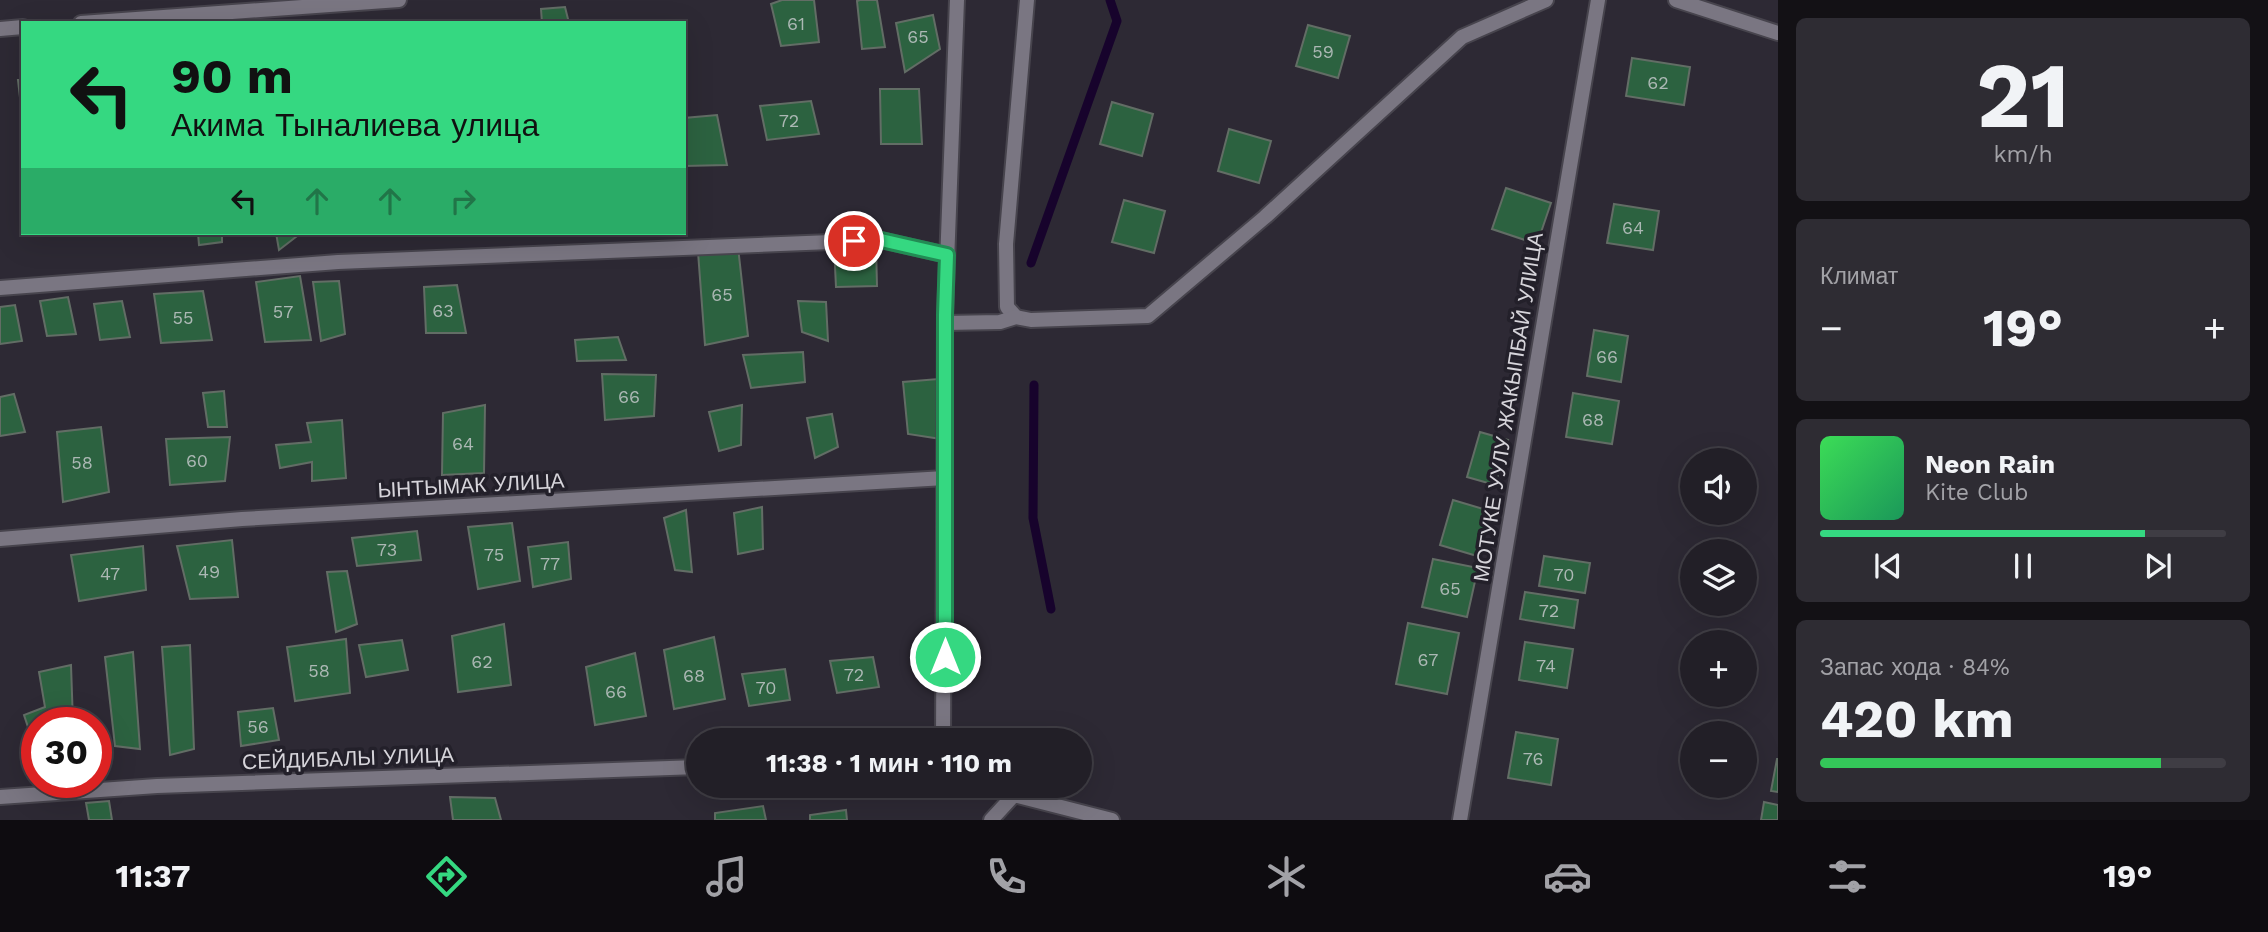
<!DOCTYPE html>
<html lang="ru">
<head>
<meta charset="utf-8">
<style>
  :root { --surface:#221f27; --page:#2e2c33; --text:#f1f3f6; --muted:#a2a2a7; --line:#3f3d44; --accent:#35d881 }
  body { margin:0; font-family:"Work Sans",sans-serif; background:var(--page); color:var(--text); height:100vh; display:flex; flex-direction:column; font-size:26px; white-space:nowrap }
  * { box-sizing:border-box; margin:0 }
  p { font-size:23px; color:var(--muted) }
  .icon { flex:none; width:38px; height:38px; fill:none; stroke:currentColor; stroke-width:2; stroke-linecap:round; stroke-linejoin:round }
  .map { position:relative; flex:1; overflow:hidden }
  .side { display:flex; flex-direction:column; gap:18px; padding:18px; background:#131115; width:490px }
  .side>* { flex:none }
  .top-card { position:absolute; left:21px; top:21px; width:665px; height:214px; border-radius:0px; box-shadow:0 7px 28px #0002,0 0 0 2px var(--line); background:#35d881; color:#111; overflow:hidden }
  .tools { position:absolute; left:1680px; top:448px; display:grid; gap:14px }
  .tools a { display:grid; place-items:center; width:77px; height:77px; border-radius:50%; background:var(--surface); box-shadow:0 7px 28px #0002,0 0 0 2px var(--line); font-size:35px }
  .speed { position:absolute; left:21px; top:707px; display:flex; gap:14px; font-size:35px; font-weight:700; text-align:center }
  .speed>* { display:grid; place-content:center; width:91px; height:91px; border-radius:50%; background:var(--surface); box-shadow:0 7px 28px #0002,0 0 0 2px var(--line); line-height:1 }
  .speed .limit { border:10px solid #d22; background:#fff; color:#111 }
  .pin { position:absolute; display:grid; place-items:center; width:60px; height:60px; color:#fff; margin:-30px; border:4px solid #fff; border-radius:50%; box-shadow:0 2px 7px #0007 }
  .me { position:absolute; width:77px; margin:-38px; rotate:0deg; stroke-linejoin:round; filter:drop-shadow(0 0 5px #0008) }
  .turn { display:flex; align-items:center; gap:24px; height:147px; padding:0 35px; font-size:32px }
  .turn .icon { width:91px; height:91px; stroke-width:2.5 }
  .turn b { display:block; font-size:49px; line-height:60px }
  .lanes { display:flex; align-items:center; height:66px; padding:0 35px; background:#0003; justify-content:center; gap:35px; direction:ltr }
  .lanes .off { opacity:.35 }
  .big { font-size:52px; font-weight:700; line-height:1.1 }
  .side .widget { flex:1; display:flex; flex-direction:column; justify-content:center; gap:10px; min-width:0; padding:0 24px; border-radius:10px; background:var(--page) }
  .side .dial { align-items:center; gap:0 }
  .dial b { font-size:91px; line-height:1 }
  .song { display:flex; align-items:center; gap:21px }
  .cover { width:84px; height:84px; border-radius:10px; background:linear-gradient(135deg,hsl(130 70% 55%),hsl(150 70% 35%)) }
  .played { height:7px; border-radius:4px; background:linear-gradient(90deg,var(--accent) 80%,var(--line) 80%) }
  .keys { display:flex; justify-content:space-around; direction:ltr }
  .heat { display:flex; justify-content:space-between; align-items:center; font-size:38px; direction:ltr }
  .charge { height:10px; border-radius:5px; background:linear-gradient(90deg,#34c759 84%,var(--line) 0) }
  .trip { position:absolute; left:686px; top:728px; width:406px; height:70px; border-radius:35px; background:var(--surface); box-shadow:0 7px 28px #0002,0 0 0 2px var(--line); font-weight:700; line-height:70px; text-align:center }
  .tabs { display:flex; height:112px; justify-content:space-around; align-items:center; background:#0e0c10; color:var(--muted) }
  .tabs .icon { width:49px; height:49px }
  .tabs .on { color:var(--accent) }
  .tabs b { font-size:32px; color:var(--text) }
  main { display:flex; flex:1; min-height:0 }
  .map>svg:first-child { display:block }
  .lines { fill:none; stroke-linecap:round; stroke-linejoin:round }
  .stream { stroke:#17032c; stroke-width:9 }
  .building { fill:#2c6240; stroke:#626d65; stroke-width:2 }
  .minor-casing { stroke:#47444d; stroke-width:18 }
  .minor { stroke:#7a7682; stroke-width:14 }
  .route-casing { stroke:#228c54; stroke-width:18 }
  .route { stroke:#35d881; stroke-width:12 }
  .labels { text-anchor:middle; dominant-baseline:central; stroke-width:7; stroke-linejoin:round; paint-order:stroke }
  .number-label { font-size:18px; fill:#acb8b4 }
  .street-label { font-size:21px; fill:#d6d4da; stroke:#23202a }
</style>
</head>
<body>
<main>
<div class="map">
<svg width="1778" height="820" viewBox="0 0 1778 820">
  <rect width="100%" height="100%" fill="#2d2934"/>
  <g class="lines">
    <g class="stream">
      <path d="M1031 263 1117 21 1110 0"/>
      <path d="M1034 385 1033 518 1051 609"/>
    </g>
  </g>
  <g class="building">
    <path d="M782 0H814L819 42 781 46 771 4Z"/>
    <path d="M860 0H877L885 47 862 49 857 1Z"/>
    <path d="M565 7 569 23H542L541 9Z"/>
    <path d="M933 15 940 49 905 72 896 23Z"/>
    <path d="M1308 25 1350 36 1338 78 1296 66Z"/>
    <path d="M1632 58 1690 67 1684 105 1626 96Z"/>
    <path d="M18 80H23V124Z"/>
    <path d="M880 89H919L922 144H881Z"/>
    <path d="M811 101 819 134 767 140 760 106Z"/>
    <path d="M1112 102 1153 114 1142 156 1100 144Z"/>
    <path d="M717 115 727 165 684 166V118Z"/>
    <path d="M1229 129 1271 141 1259 183 1218 171Z"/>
    <path d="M1506 188 1551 203 1537 244 1492 229Z"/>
    <path d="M1124 200 1165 211 1154 253 1112 242Z"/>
    <path d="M1614 204 1659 211 1653 250 1607 243Z"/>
    <path d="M198 233H222V242L199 245Z"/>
    <path d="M276 233H301L279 250Z"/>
    <path d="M834 246H876L877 286 836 287Z"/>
    <path d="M738 247 748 336 705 345 698 252Z"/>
    <path d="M300 276 311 340 265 342 256 282Z"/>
    <path d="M339 281 345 334 321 341 313 282Z"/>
    <path d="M457 285 466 333H426L424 287Z"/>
    <path d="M203 291 212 340 161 343 154 294Z"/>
    <path d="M68 297 76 334 47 336 40 301Z"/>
    <path d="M122 301 130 337 100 340 94 304Z"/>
    <path d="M798 301 826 302 828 341 802 332Z"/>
    <path d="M15 305 22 341 0 344V307Z"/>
    <path d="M1594 330 1628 336 1621 382 1587 376Z"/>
    <path d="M618 337 626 360 577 361 575 340Z"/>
    <path d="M803 352 805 382 751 388 743 355Z"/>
    <path d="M602 374 656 375 654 416 605 420Z"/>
    <path d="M938 379 941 439 908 434 903 382Z"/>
    <path d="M224 391 227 427H208L203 393Z"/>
    <path d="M1573 393 1619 401 1612 444 1566 437Z"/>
    <path d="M14 394 25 432 0 436V397Z"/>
    <path d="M485 405 484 473 442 475 443 413Z"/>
    <path d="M742 405 741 445 719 451 709 412Z"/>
    <path d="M832 414 838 447 815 458 807 418Z"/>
    <path d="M342 420 346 478 312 481V462L280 468 276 445 311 442 307 423Z"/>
    <path d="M101 427 109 492 63 502 57 432Z"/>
    <path d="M1480 432 1508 440 1495 485 1467 477Z"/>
    <path d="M230 437 225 481 170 485 166 439Z"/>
    <path d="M1453 500 1490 511 1477 556 1440 545Z"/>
    <path d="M762 507 763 549 738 554 734 513Z"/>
    <path d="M686 510 692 572 675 570 664 518Z"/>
    <path d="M512 523 520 581 478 589 468 527Z"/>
    <path d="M417 531 421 560 357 566 352 538Z"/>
    <path d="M232 540 238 597 190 599 177 546Z"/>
    <path d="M568 542 571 579 533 587 528 547Z"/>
    <path d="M143 546 146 590 79 601 71 555Z"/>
    <path d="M1544 556 1590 563 1585 593 1539 586Z"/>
    <path d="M1433 559 1478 568 1467 617 1422 607Z"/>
    <path d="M347 571 357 624 336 632 327 572Z"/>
    <path d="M1525 592 1578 600 1574 628 1520 619Z"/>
    <path d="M1408 623 1459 633 1447 694 1396 684Z"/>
    <path d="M504 624 511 685 458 692 452 636Z"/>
    <path d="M714 637 725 699 674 709 664 650Z"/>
    <path d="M346 639 350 693 295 701 287 647Z"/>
    <path d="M402 640 408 670 366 677 359 645Z"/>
    <path d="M1525 642 1573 649 1567 688 1519 680Z"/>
    <path d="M190 645 194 749 170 755 162 647Z"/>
    <path d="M133 652 140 749 115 746 105 657Z"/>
    <path d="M635 653 646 716 595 725 586 667Z"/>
    <path d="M873 657 879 687 837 693 830 661Z"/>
    <path d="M71 665 73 723H37V739H32L24 715 45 707 39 672Z"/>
    <path d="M785 669 790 700 749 706 742 674Z"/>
    <path d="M273 708 279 740 241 746 238 712Z"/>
    <path d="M1516 732 1558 739 1551 785 1508 778Z"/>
    <path d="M1777 759H1778V792L1771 791Z"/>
    <path d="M450 797 495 798 501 820H453Z"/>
    <path d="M109 801 112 820H89L86 803Z"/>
    <path d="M1764 802 1778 805V820H1761Z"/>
    <path d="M763 806 766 820H715V813Z"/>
    <path d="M846 810 847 820H810V815Z"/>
  </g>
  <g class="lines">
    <defs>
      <g id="minor">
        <path d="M1027 0 1006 244 1007 307 1016 317 1031 320 1148 316 1265 217 1462 37 1546 0"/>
        <path d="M1676 0 1778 33"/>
        <path d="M81 23 399 0"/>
        <path d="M0 29 23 27"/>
        <path d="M0 288 338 262 881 240 947 255"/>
        <path d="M945 323 1000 322 1016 317"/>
        <path d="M0 539 242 519 945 478"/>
        <path d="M943 740 945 315 957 0"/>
        <path d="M0 797 157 786 698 767"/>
        <path d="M991 820 1014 795 1112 820"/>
        <path d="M1460 820 1598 0"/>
      </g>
    </defs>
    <use href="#minor" class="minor-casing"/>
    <use href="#minor" class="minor"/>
  </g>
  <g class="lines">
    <defs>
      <path id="route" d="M854 241 881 240 947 255 945 315V657"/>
    </defs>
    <use href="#route" class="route-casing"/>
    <use href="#route" class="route"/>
  </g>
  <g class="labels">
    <g class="number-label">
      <text x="796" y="23">61</text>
      <text x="918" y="36">65</text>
      <text x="1323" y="51">59</text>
      <text x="1658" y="82">62</text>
      <text x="789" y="120">72</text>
      <text x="1633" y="227">64</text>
      <text x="722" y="294">65</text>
      <text x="443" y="310">63</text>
      <text x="283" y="311">57</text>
      <text x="183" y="317">55</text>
      <text x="1607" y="356">66</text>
      <text x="629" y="396">66</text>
      <text x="1593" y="419">68</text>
      <text x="463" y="443">64</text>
      <text x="197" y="460">60</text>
      <text x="82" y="462">58</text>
      <text x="387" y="549">73</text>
      <text x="494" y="554">75</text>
      <text x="550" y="563">77</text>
      <text x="209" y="571">49</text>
      <text x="110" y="573">47</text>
      <text x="1564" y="574">70</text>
      <text x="1450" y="588">65</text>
      <text x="1549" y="610">72</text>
      <text x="1428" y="659">67</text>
      <text x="482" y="661">62</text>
      <text x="1546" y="665">74</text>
      <text x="319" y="670">58</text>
      <text x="854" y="674">72</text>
      <text x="694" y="675">68</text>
      <text x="766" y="687">70</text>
      <text x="616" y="691">66</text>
      <text x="258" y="726">56</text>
      <text x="1533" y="758">76</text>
    </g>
    <g class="street-label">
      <text transform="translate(1508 407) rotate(-81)">МОТУКЕ УУЛУ ЖАКЫПБАЙ УЛИЦА</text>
      <text transform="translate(471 485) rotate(-3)">ЫНТЫМАК УЛИЦА</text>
      <text transform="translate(348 758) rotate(-2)">СЕЙДИБАЛЫ УЛИЦА</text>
    </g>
  </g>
</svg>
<div class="tools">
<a><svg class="icon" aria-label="sound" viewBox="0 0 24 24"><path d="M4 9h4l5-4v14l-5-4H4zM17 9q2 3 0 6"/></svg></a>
<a><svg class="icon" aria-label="layers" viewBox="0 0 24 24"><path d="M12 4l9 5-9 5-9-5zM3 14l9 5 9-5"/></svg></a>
<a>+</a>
<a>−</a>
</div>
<div class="speed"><div class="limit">30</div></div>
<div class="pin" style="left:854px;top:241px;background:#d93025"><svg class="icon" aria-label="arrive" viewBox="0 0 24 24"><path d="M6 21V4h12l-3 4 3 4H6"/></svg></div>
<svg class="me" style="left:945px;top:657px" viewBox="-20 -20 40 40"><circle r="17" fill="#35d881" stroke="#fff" stroke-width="3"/><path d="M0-11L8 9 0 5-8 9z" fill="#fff"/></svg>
<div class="trip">11:38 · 1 мин · 110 m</div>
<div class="top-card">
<div class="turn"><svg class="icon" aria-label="left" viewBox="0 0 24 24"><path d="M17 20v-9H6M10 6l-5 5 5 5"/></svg><div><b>90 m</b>Акима Тыналиева улица</div></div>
<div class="lanes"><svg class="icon" aria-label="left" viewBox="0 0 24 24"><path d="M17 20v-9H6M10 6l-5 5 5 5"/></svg><svg class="icon off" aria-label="ahead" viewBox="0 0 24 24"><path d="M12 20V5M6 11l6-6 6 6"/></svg><svg class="icon off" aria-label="ahead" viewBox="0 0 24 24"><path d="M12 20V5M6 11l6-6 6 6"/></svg><svg class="icon off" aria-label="right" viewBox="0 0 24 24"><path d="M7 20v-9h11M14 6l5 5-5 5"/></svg></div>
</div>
</div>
<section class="side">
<div class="widget dial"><b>21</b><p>km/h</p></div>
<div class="widget"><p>Климат</p>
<div class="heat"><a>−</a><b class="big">19°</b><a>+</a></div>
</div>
<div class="widget">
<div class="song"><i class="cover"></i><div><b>Neon Rain</b><p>Kite Club</p></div></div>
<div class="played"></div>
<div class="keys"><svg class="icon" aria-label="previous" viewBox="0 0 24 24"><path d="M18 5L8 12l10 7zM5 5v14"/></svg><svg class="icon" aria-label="pause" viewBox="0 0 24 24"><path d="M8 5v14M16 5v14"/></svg><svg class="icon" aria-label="next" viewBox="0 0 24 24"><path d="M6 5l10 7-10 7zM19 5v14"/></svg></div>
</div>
<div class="widget"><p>Запас хода · 84%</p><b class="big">420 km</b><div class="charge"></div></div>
</section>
</main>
<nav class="tabs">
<b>11:37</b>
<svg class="icon on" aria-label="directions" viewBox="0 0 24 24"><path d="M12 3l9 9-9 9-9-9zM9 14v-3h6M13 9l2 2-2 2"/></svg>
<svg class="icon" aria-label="music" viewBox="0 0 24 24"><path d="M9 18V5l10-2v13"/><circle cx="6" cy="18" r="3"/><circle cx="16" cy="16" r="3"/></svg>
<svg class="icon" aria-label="phone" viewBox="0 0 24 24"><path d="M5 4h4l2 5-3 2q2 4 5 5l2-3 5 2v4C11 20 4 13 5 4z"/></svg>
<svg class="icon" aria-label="climate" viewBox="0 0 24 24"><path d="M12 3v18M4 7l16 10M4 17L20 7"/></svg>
<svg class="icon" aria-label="car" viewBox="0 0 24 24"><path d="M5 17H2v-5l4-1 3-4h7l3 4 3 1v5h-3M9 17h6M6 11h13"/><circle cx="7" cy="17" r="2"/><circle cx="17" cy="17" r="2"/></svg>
<svg class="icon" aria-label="filters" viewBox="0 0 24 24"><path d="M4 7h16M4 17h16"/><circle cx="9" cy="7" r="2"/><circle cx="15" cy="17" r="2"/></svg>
<b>19°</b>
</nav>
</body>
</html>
